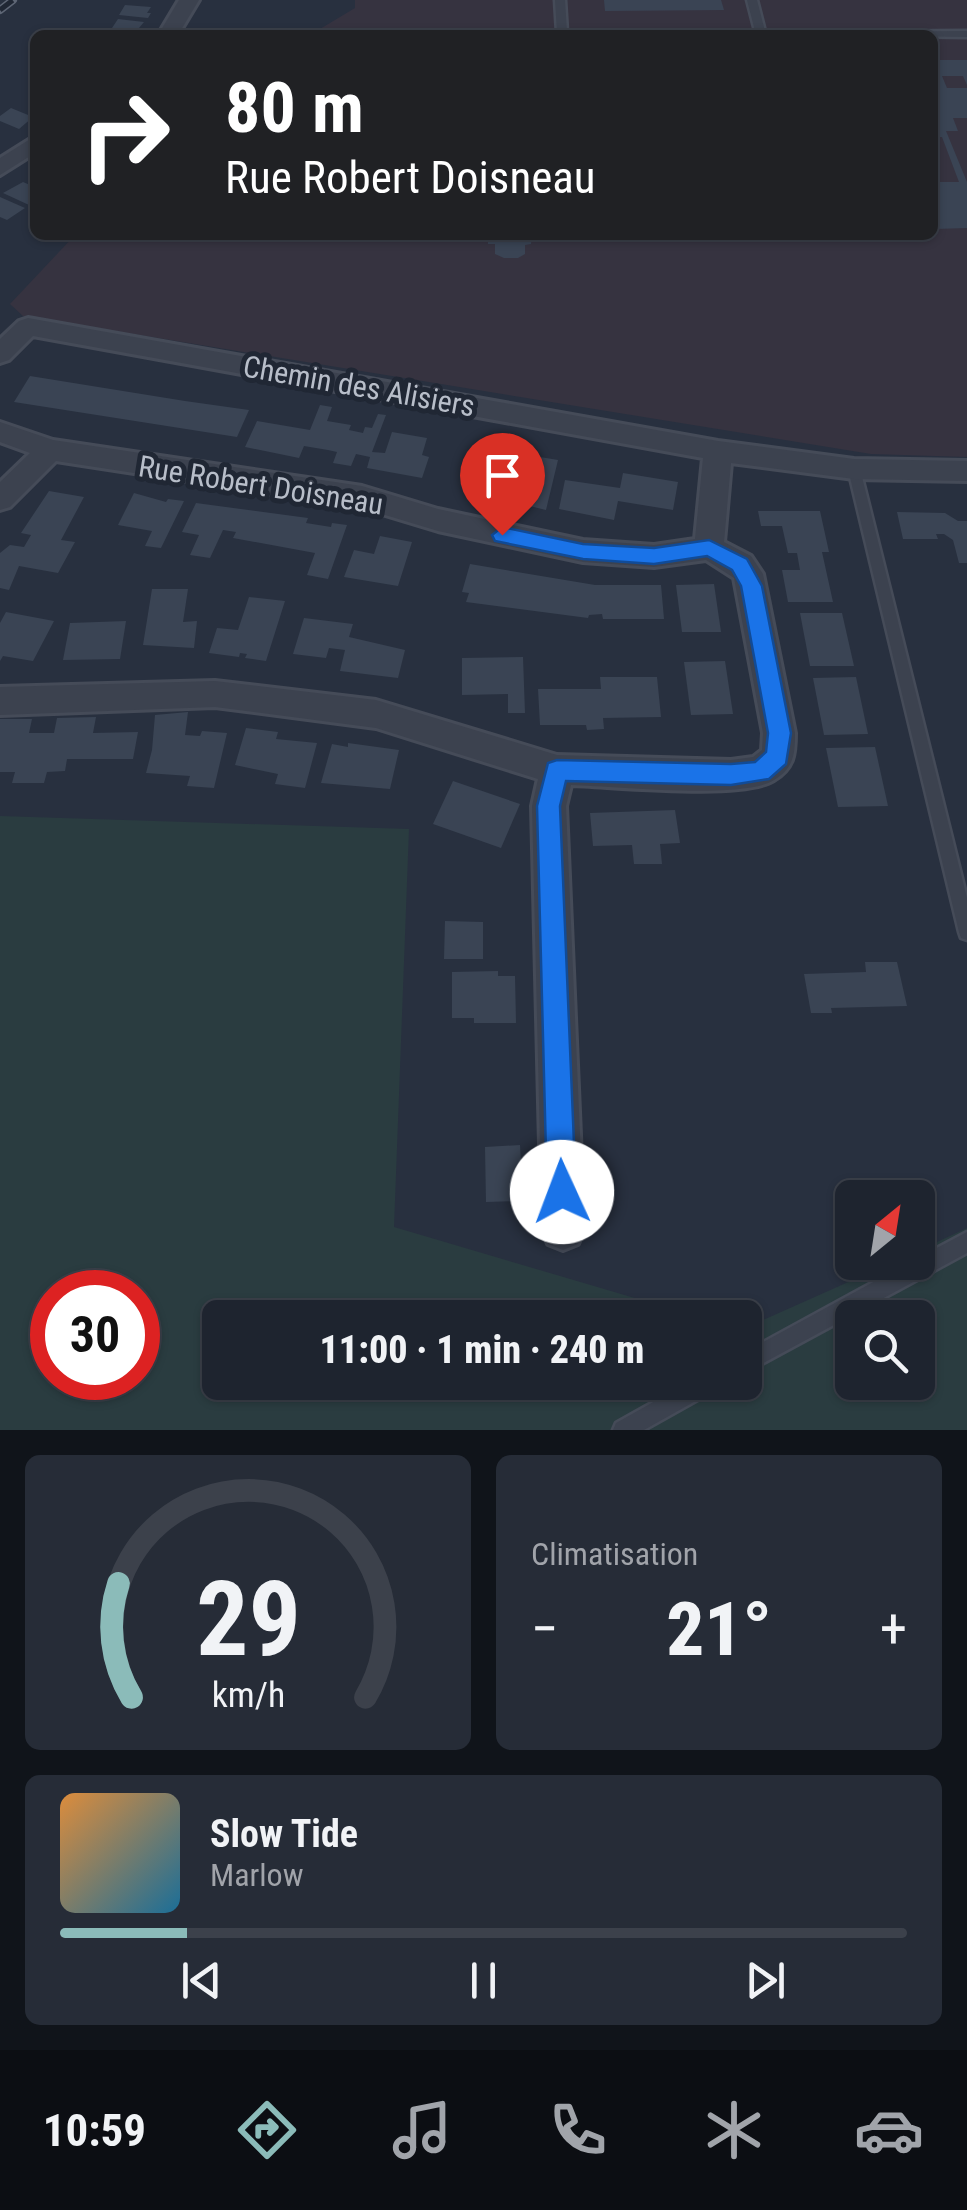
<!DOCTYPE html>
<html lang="fr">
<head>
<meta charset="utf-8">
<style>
  :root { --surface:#1e242f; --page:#262c37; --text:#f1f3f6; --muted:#a1a4aa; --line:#3c414b; --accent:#8bbbb9 }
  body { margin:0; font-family:"Roboto Condensed",sans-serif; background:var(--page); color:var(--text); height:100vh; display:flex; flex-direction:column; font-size:38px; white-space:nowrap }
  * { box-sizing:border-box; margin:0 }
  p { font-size:32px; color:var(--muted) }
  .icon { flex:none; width:55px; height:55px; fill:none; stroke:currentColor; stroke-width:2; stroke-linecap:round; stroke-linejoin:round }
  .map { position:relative; height:1430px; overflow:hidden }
  .details { display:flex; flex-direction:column; gap:25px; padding:25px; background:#10141a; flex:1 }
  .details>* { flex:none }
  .guide { position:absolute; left:30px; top:30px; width:908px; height:210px; border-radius:15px; box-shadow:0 2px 8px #0004,0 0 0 2px var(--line); background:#202124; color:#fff; overflow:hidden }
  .needle { width:65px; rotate:30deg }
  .buttons { position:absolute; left:835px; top:1180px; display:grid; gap:20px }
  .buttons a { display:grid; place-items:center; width:100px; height:100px; border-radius:15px; background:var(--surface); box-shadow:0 2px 8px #0004,0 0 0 2px var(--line); font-size:50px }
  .speed { position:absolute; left:30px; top:1270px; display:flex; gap:20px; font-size:50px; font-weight:700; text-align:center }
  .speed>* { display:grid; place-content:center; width:130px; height:130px; border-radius:50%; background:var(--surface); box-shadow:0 2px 8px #0004,0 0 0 2px var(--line); line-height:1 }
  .speed .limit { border:15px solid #d22; background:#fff; color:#111 }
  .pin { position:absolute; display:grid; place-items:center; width:85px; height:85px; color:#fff; margin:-102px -42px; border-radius:50% 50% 50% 0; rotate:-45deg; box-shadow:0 0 10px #0007 }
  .pin .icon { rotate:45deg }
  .me { position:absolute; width:110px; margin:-55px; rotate:358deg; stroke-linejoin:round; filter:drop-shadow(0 0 8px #0008) }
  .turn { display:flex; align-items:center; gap:35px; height:210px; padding:0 30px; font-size:45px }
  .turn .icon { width:130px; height:130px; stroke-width:2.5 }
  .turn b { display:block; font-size:70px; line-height:85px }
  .big { font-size:75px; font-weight:800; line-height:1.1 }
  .details .widget { flex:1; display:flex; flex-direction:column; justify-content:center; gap:15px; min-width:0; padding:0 35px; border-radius:15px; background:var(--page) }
  .details .dial { align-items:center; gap:0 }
  .dial svg { height:260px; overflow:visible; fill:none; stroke:var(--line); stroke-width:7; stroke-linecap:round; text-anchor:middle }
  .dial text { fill:var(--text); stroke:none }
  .song { display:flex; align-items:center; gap:30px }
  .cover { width:120px; height:120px; border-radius:15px; background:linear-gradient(135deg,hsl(30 70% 55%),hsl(200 70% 35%)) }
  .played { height:10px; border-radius:5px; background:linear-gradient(90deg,var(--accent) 15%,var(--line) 15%) }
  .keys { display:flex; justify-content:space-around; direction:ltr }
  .heat { display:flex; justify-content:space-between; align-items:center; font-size:55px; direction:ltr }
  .details .tiles { flex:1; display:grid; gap:25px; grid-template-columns:1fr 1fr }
  .widget:last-child { grid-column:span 2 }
  .trip { position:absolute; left:202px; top:1300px; width:560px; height:100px; border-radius:15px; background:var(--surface); box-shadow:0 2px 8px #0004,0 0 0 2px var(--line); font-weight:800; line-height:100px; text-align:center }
  .dock { display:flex; height:160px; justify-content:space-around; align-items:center; background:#0c0e13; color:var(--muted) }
  .dock .icon { width:70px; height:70px }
  .dock .on { color:var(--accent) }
  .dock b { font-size:45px; color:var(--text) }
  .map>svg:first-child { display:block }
  .medical { fill:#363340 }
  .green { fill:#2a3c40; fill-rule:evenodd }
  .building { fill:#3a4454 }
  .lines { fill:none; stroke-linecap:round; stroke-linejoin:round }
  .service-casing { stroke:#454b58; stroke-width:5 }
  .minor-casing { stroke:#454b58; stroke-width:6 }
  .service { fill:#3c424f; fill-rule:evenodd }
  .minor { fill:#3c424f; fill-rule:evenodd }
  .rail-casing { stroke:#5e6675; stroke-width:8 }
  .rail { stroke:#202734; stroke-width:5; stroke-dasharray:16; stroke-linecap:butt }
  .route { fill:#1a73e8; stroke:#114b97; stroke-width:2.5 }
  .labels { text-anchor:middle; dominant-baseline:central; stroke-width:10; stroke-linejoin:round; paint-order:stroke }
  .street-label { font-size:30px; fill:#b8bec9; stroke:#202734 }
</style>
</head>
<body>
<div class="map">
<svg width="967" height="1430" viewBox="0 0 967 1430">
  <rect width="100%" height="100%" fill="#28303f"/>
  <path class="medical" d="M355 0H967V457L871 454 23 316 10 304 75 235H932V35H310L355 8Z"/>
  <path class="green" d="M0 816 409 829 394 1227 699 1317 220 1318V1382H745V1328L891 1263 918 1262V1251L967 1228V1430H0ZM52 1292H138V1378H52ZM852 1318H918V1382H852Z"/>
  <g class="building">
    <path d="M604 0H721L724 10 605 11Z"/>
    <path d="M125 5 151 7 147 13H151L148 18 119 15Z"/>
    <path d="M118 19 144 22 139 28 143 29 140 34 110 31Z"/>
    <path d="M932 60H967V85L963 76H942L947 88H967V118H953L958 131H946L967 182V228L935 229 932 221V182H959L942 137H932V133H940L932 131Z"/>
    <path d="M11 108 33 117 19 129 0 121V116Z"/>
    <path d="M23 182 35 187V200L29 205 3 193Z"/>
    <path d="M0 197 25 208 7 220 0 217Z"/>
    <path d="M488 235H532L531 244 525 245V254L518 258H504L495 254V244H488Z"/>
    <path d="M30 376 185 401 249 410 237 437 14 402Z"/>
    <path d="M320 405 332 407 327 421 351 425 349 430 363 433 365 427 372 428 378 414 386 415 372 452 385 453 392 432 427 438 422 455 429 457 422 478 367 468 370 457 356 454 351 466 333 463 337 452 328 450 304 446 299 458 245 447 257 421 310 430Z"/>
    <path d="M522 454 558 460 546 510 488 496 494 475 528 481 531 470 518 468Z"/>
    <path d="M623 473 678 482 673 510 618 501 614 520 559 509 565 480 620 488Z"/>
    <path d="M49 491 84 497 61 540 75 542 58 573 19 566 9 590 0 588V553L10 545 24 547 31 535 21 533Z"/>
    <path d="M134 493 166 502 168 499 184 501 161 548 145 546 152 531 118 525Z"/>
    <path d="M196 503 308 518 306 523 331 527 332 523 347 525 328 579 307 575 315 553 233 538 236 532 223 530 210 558 190 555 199 535 182 532Z"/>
    <path d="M758 511H820L829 552H822L833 602H788L782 570H800L797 553H788L782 526H761Z"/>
    <path d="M897 512 945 513 958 521H967V563H959L953 540 944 534H936L938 539H903Z"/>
    <path d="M380 536 412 542 398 586 344 577 354 550 374 554Z"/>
    <path d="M470 564 595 585H661L664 619H603L602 614 589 615 588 618 466 602 469 593 462 592Z"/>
    <path d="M714 584 721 632H682L676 585Z"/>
    <path d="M152 589H188L183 622 197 621 194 648 143 645Z"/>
    <path d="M249 597 285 601 266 661 245 658 247 654 240 653 239 657 209 653 217 628 238 630Z"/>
    <path d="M6 612 54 621 33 661 3 656 0 661V623Z"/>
    <path d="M800 613H842L854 666H810Z"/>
    <path d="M304 618 353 624 349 637 405 650 398 678 340 671 345 650 329 648 326 658 293 654Z"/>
    <path d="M126 621 120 659 63 660 70 623Z"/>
    <path d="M523 657 525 713H508V694L462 695V658Z"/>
    <path d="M725 661 733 714 691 715 684 662Z"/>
    <path d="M600 677H657L661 717 603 718 604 729 587 730 586 725H540L538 689H601Z"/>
    <path d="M856 677 868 734 824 735 813 678Z"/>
    <path d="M188 712 185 735 200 736 202 731 227 733 214 788 187 786 190 776 146 773 152 750 155 715Z"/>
    <path d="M96 717 93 733 138 732 133 759H67L65 771 47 772 44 783H12L15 772H0V719H32L29 733H54L57 718Z"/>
    <path d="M246 728 278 732 276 739 317 743 305 788 275 784 278 774 235 765Z"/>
    <path d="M348 743 399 750 390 789 321 783 332 744 348 747Z"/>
    <path d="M875 747 888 806 838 807 826 748Z"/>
    <path d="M453 781 520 804 501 848 433 824Z"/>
    <path d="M675 810 680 843 660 844 662 864H634L632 845 593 846 590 813Z"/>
    <path d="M445 921 483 922V959H444Z"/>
    <path d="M865 962H897L907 1006 831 1008 832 1013H811L804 974 866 972Z"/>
    <path d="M498 971V976H515L516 1023H474V1018H452V972Z"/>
    <path d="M520 1145 523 1201 486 1202 485 1147Z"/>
  </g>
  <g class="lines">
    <defs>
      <g id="service">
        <path d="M555 0H565L567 32H617L622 35H554L557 33Z"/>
        <path d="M747 0H757L766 35H756Z"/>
        <path d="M967 31V37L826 35 831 32Z"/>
        <path d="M854 464 860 469 967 898V940L961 938 959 932 848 469Z"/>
        <path d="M967 1232V1253L745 1373V1352L910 1262H918V1258Z"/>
        <path d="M689 1382H720L717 1389 644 1430H613L616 1423Z"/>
      </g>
      <g id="minor">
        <path d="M179 0H199L178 35H158Z"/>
        <path d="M35 136V153L0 175V158Z"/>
        <path d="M28 318 718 441 854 459 967 461V481L854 479 731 463 724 542 751 556 763 574 795 733C795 754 794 768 774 780 743 800 612 786 571 785L566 806 584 1229 578 1244 563 1250 548 1244 542 1229 532 806 538 779 376 728 215 707 0 715V687L215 681 376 700 557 755 731 760 753 757 762 750 763 733 734 578 706 560 654 567 583 562 438 531 362 508 56 461 10 507 0 510V482L30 453 0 442V422L53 440 362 486 438 509 583 540 654 545 695 539 703 458 33 336 9 360 0 363V339L19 321Z"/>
      </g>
    </defs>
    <use href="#service" class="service-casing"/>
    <use href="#minor" class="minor-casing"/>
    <use href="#service" class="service"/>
    <use href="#minor" class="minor"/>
    <defs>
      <path id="rail" d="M0 10 13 0"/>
    </defs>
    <use href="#rail" class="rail-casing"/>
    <use href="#rail" class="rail"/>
  </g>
  <path class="route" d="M502 527 583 544 654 548 709 540 747 559 762 586 791 733 786 764 769 779 731 785 566 781 560 806 576 1192 572 1202 562 1206 552 1202 547 1192 537 806 548 763 557 760 731 764 755 762 766 752 768 733 741 586 732 570 707 556 654 564 583 559 495 541 492 535Z"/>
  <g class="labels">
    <g class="street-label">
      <text transform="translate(359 386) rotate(10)">Chemin des Alisiers</text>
      <text transform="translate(261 485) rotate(9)">Rue Robert Doisneau</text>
    </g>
  </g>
</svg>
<div class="buttons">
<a><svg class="needle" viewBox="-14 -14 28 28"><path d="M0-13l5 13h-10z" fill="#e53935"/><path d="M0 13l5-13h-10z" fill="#a1a4aa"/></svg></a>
<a><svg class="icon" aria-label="search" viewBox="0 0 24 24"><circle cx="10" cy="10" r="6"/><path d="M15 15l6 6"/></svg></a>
</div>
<div class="speed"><div class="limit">30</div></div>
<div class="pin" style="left:502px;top:535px;background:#d93025"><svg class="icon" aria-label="arrive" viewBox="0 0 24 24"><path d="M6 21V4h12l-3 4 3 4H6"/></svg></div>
<svg class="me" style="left:562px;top:1192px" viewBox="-20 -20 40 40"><circle r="19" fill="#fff"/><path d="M0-13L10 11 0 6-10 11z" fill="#1a73e8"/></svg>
<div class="trip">11:00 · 1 min · 240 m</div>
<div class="guide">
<div class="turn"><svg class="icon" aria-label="right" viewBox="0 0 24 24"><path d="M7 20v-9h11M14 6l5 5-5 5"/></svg><div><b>80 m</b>Rue Robert Doisneau</div></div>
</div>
</div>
<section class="details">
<div class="tiles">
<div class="widget dial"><svg viewBox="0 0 100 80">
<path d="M14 69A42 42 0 1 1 86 69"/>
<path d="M14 69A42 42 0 0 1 10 34" stroke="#8bbbb9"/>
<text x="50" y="56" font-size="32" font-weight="700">29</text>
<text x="50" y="72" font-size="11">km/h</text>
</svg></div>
<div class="widget"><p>Climatisation</p>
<div class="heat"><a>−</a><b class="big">21°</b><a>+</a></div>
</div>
<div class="widget">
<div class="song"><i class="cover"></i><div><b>Slow Tide</b><p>Marlow</p></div></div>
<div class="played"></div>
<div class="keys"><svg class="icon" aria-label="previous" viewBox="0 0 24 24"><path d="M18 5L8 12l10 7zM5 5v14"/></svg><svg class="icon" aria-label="pause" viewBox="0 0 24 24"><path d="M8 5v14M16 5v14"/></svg><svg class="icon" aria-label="next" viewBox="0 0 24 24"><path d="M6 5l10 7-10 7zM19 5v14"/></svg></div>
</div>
</div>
</section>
<nav class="dock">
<b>10:59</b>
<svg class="icon on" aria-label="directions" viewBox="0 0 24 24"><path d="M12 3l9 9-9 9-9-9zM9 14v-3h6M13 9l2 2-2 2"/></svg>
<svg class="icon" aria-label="music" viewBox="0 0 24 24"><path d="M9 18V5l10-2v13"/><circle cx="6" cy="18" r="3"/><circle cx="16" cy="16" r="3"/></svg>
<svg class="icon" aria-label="phone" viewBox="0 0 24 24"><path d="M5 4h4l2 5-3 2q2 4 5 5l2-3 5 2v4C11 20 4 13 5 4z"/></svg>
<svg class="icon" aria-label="climate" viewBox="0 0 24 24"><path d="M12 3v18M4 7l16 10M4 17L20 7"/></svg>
<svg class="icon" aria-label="car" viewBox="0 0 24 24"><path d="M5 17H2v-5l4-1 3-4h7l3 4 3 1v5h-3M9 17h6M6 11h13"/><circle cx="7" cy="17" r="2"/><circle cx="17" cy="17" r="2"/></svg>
</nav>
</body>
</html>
